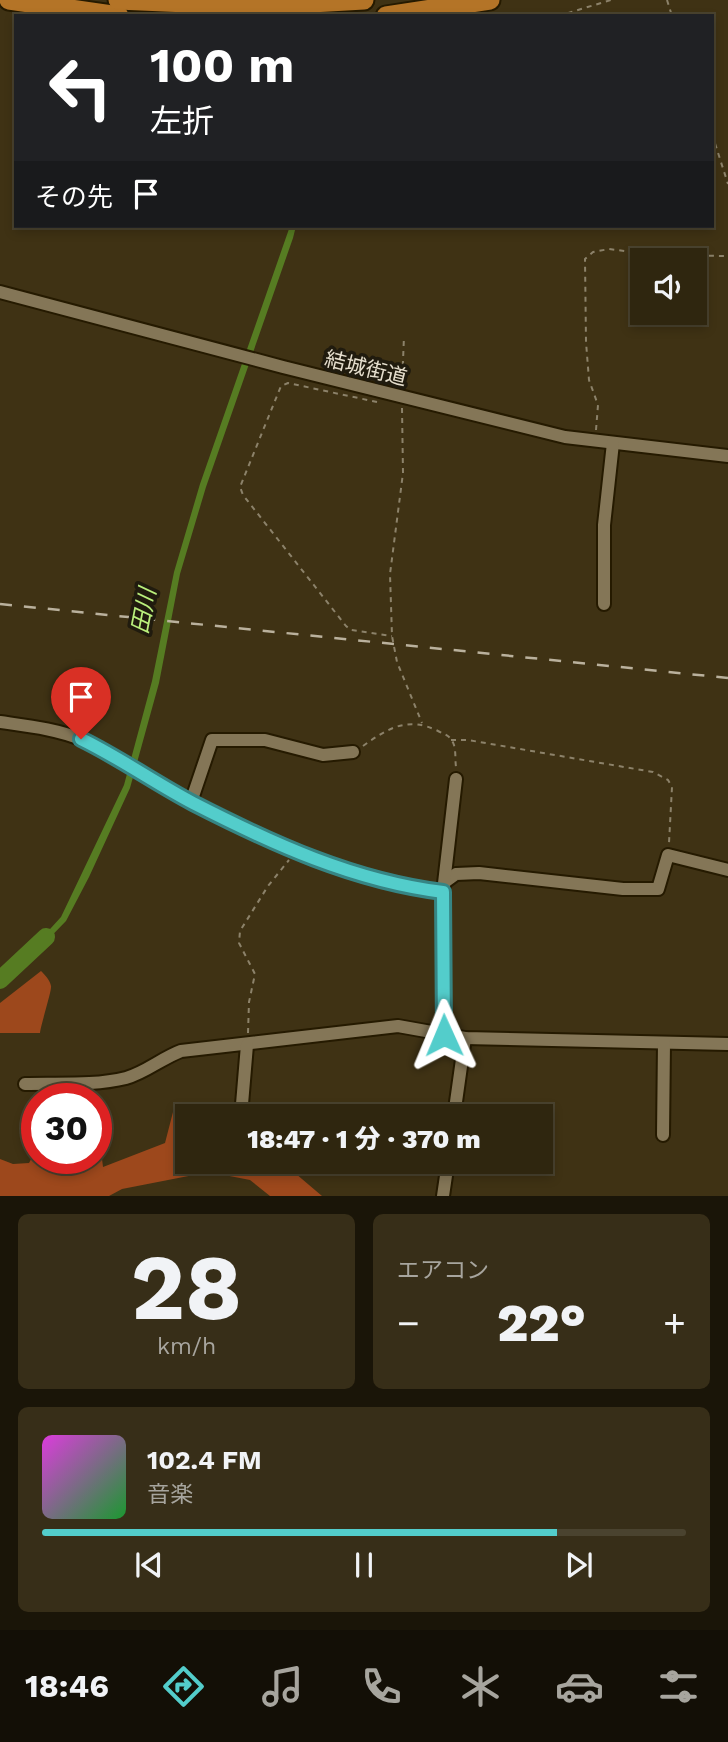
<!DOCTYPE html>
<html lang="ja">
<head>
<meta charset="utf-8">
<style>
  :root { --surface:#2f260f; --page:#372e18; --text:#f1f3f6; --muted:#a7a59e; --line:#4a432f; --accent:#53cdcb }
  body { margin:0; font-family:"Work Sans","Noto Sans JP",sans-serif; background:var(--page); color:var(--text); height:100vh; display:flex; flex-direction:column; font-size:26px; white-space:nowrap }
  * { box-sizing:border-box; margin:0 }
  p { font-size:23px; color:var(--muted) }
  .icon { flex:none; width:38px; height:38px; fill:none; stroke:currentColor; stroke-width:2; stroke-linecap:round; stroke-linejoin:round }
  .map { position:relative; height:1196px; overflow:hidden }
  .drawer { display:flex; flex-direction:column; gap:18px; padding:18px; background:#1a1508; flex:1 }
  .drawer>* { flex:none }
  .hud { position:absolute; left:14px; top:14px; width:700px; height:214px; border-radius:0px; box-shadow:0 4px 10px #0003,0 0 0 2px var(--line); background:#202124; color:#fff; overflow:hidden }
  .controls { position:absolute; left:630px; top:248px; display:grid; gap:14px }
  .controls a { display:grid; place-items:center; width:77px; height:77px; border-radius:0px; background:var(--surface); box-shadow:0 4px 10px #0003,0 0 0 2px var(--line); font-size:35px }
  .speed { position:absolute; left:21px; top:1083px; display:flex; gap:14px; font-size:35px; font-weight:700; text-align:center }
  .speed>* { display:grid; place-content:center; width:91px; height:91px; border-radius:50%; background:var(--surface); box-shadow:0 4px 10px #0003,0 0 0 2px var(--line); line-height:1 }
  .speed .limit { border:10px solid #d22; background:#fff; color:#111 }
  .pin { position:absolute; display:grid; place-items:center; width:60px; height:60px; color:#fff; margin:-72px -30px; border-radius:50% 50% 50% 0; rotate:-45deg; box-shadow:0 0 7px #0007 }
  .pin .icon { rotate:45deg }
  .me { position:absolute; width:77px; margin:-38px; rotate:359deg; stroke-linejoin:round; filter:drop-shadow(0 0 5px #0008) }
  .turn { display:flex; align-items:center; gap:24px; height:147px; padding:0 21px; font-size:32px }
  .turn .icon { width:91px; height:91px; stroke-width:2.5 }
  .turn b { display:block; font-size:49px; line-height:60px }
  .then { display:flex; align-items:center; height:66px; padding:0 21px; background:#0003; gap:14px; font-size:26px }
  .big { font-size:52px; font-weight:800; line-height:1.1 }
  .drawer .tile { flex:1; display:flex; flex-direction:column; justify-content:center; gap:10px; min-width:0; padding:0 24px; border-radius:10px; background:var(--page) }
  .drawer .dial { align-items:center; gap:0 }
  .dial b { font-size:91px; line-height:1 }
  .song { display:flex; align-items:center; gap:21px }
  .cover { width:84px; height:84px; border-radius:10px; background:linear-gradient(135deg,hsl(300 70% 55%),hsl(130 70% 35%)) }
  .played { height:7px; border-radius:4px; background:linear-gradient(90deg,var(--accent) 80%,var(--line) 80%) }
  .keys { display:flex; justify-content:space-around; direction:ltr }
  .heat { display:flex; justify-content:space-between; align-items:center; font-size:38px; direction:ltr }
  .drawer .tiles { flex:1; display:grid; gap:18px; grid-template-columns:1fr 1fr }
  .tile:last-child { grid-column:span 2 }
  .trip { position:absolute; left:175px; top:1104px; width:378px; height:70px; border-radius:0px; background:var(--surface); box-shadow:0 4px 10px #0003,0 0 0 2px var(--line); font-weight:800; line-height:70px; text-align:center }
  .tab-bar { display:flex; height:112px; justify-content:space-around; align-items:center; background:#130f06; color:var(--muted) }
  .tab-bar .icon { width:49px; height:49px }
  .tab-bar .current { color:var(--accent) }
  .tab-bar b { font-size:32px; color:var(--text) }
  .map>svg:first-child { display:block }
  .forest { fill:#9d481c }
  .water { fill:#567c22 }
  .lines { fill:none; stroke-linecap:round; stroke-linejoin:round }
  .river { stroke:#567c22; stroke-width:18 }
  .minor-casing { stroke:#251a00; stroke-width:16 }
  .highway-casing { stroke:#251a00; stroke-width:23 }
  .path { stroke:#8c826a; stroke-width:2; stroke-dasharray:5 5; stroke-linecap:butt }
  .minor { stroke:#847657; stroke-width:12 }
  .highway { stroke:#b47427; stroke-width:19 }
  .rail { stroke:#bab19d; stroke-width:2.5; stroke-dasharray:12 12; stroke-linecap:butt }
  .route-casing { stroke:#368584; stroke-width:18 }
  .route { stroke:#53cdcb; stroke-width:12 }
  .labels { text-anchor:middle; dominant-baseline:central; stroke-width:7; stroke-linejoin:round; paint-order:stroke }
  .street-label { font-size:21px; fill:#e6dfce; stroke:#201b0e }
  .water-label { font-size:23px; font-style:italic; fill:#baf07c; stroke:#201b0e }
</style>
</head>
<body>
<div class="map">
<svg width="728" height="1196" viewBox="0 0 728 1196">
  <rect width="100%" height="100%" fill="#3f3214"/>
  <g class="forest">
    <path d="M41 971C45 975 50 980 51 986 52 990 41 1024 40 1033H0V1003Z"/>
    <path d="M173 1112 199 1116H187V1162H282L322 1196H270L250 1180 209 1172 122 1189 109 1196H0V1159L13 1164 29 1163 37 1148V1158H96V1138L100 1142 103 1167 165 1143Z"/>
  </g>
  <path class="water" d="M290 226H296L293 238 206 487 180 574 159 683 130 788 89 877 66 921 33 955 30 951 61 917 124 785 152 681 174 572 200 484Z"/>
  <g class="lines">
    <path class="river" d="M0 980 46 937"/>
    <defs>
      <g id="minor">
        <path d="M0 292 283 367 565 437 728 456"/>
        <path d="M604 604V525L613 443"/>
        <path d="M0 722C28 726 57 729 83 740 122 757 156 784 194 803 274 844 354 881 443 892"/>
        <path d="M191 802 212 740H265L323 755 353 752"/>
        <path d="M445 882 456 874 479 873 623 889H658L668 855 728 870"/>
        <path d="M444 1035 443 892 456 779"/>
        <path d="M25 1084C58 1083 94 1086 126 1078 145 1073 162 1058 181 1051L398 1026 465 1038 728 1044"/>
        <path d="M241 1116 247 1045"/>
        <path d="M454 1116 465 1038"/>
        <path d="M663 1135 664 1043"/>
        <path d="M443 1196 448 1162"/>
      </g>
      <g id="highway">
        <path d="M9 0 119 16"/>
        <path d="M118 0 259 6 364 0"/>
        <path d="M386 16 490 0"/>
      </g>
    </defs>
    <use href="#minor" class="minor-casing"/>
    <use href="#highway" class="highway-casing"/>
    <g class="path">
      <path d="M667 0 672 16"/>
      <path d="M558 16 611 0"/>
      <path d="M712 134 728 184"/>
      <path d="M402 386 404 336"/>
      <path d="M377 402 288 383 281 386 240 487 243 495 346 626 351 630 392 636"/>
      <path d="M402 408 403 473 390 574 392 636 397 662 422 723"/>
      <path d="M596 430 598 405 589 380 586 342 585 259 593 252 609 249 655 255 728 256"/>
      <path d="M451 740H468L653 772 668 780 672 787 669 843"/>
      <path d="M363 746C388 728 408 716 438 731 446 735 451 736 454 745 456 752 455 760 456 767"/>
      <path d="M248 1033 249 1002 255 974 239 943 240 931 268 886 289 860"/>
    </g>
    <use href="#minor" class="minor"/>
    <use href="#highway" class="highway"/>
    <path class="rail" d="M0 604 728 678"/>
  </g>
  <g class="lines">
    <defs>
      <path id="route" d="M81 739C120 758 155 783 193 803 273 844 354 881 443 892L444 1035"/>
    </defs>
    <use href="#route" class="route-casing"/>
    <use href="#route" class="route"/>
  </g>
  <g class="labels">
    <g class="street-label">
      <text transform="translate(366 368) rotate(14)">結城街道</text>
    </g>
    <g class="water-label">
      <text transform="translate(144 611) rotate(-79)">田川</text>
    </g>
  </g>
</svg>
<div class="controls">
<a><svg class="icon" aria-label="sound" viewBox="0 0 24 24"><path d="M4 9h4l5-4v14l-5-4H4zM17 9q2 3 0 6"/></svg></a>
</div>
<div class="speed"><div class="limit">30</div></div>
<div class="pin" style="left:81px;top:739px;background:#d93025"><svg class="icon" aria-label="arrive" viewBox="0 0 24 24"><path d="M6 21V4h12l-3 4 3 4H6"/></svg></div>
<svg class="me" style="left:444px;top:1035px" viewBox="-20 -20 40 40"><path d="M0-17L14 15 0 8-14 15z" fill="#53cdcb" stroke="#fff" stroke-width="4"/></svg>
<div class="trip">18:47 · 1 分 · 370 m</div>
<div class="hud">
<div class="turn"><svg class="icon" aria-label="left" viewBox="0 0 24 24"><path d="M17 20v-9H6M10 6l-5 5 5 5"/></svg><div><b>100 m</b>左折</div></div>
<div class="then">その先<svg class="icon" aria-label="arrive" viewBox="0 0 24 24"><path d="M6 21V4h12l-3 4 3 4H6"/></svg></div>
</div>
</div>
<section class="drawer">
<div class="tiles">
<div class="tile dial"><b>28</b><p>km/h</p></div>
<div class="tile"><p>エアコン</p>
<div class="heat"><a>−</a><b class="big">22°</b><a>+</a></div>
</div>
<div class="tile">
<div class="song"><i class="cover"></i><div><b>102.4 FM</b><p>音楽</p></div></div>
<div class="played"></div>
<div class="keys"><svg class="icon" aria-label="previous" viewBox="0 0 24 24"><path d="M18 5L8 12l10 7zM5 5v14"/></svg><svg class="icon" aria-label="pause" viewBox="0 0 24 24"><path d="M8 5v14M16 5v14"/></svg><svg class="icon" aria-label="next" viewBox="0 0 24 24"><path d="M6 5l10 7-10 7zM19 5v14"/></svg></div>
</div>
</div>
</section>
<nav class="tab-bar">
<b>18:46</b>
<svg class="icon current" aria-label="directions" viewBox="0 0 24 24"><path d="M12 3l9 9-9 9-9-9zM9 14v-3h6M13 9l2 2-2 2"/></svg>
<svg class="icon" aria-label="music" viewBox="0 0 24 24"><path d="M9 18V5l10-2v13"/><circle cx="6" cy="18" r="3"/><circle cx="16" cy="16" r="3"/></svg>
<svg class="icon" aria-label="phone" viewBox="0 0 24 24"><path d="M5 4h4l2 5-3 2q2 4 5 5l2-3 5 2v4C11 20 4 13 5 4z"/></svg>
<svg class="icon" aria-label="climate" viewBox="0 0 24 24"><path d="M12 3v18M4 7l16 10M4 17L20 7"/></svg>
<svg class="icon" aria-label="car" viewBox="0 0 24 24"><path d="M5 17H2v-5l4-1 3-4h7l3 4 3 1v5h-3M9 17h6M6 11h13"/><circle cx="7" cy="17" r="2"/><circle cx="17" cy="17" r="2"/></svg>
<svg class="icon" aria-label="filters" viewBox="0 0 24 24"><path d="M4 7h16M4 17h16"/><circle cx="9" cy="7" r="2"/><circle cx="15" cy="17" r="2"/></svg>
</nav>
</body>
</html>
